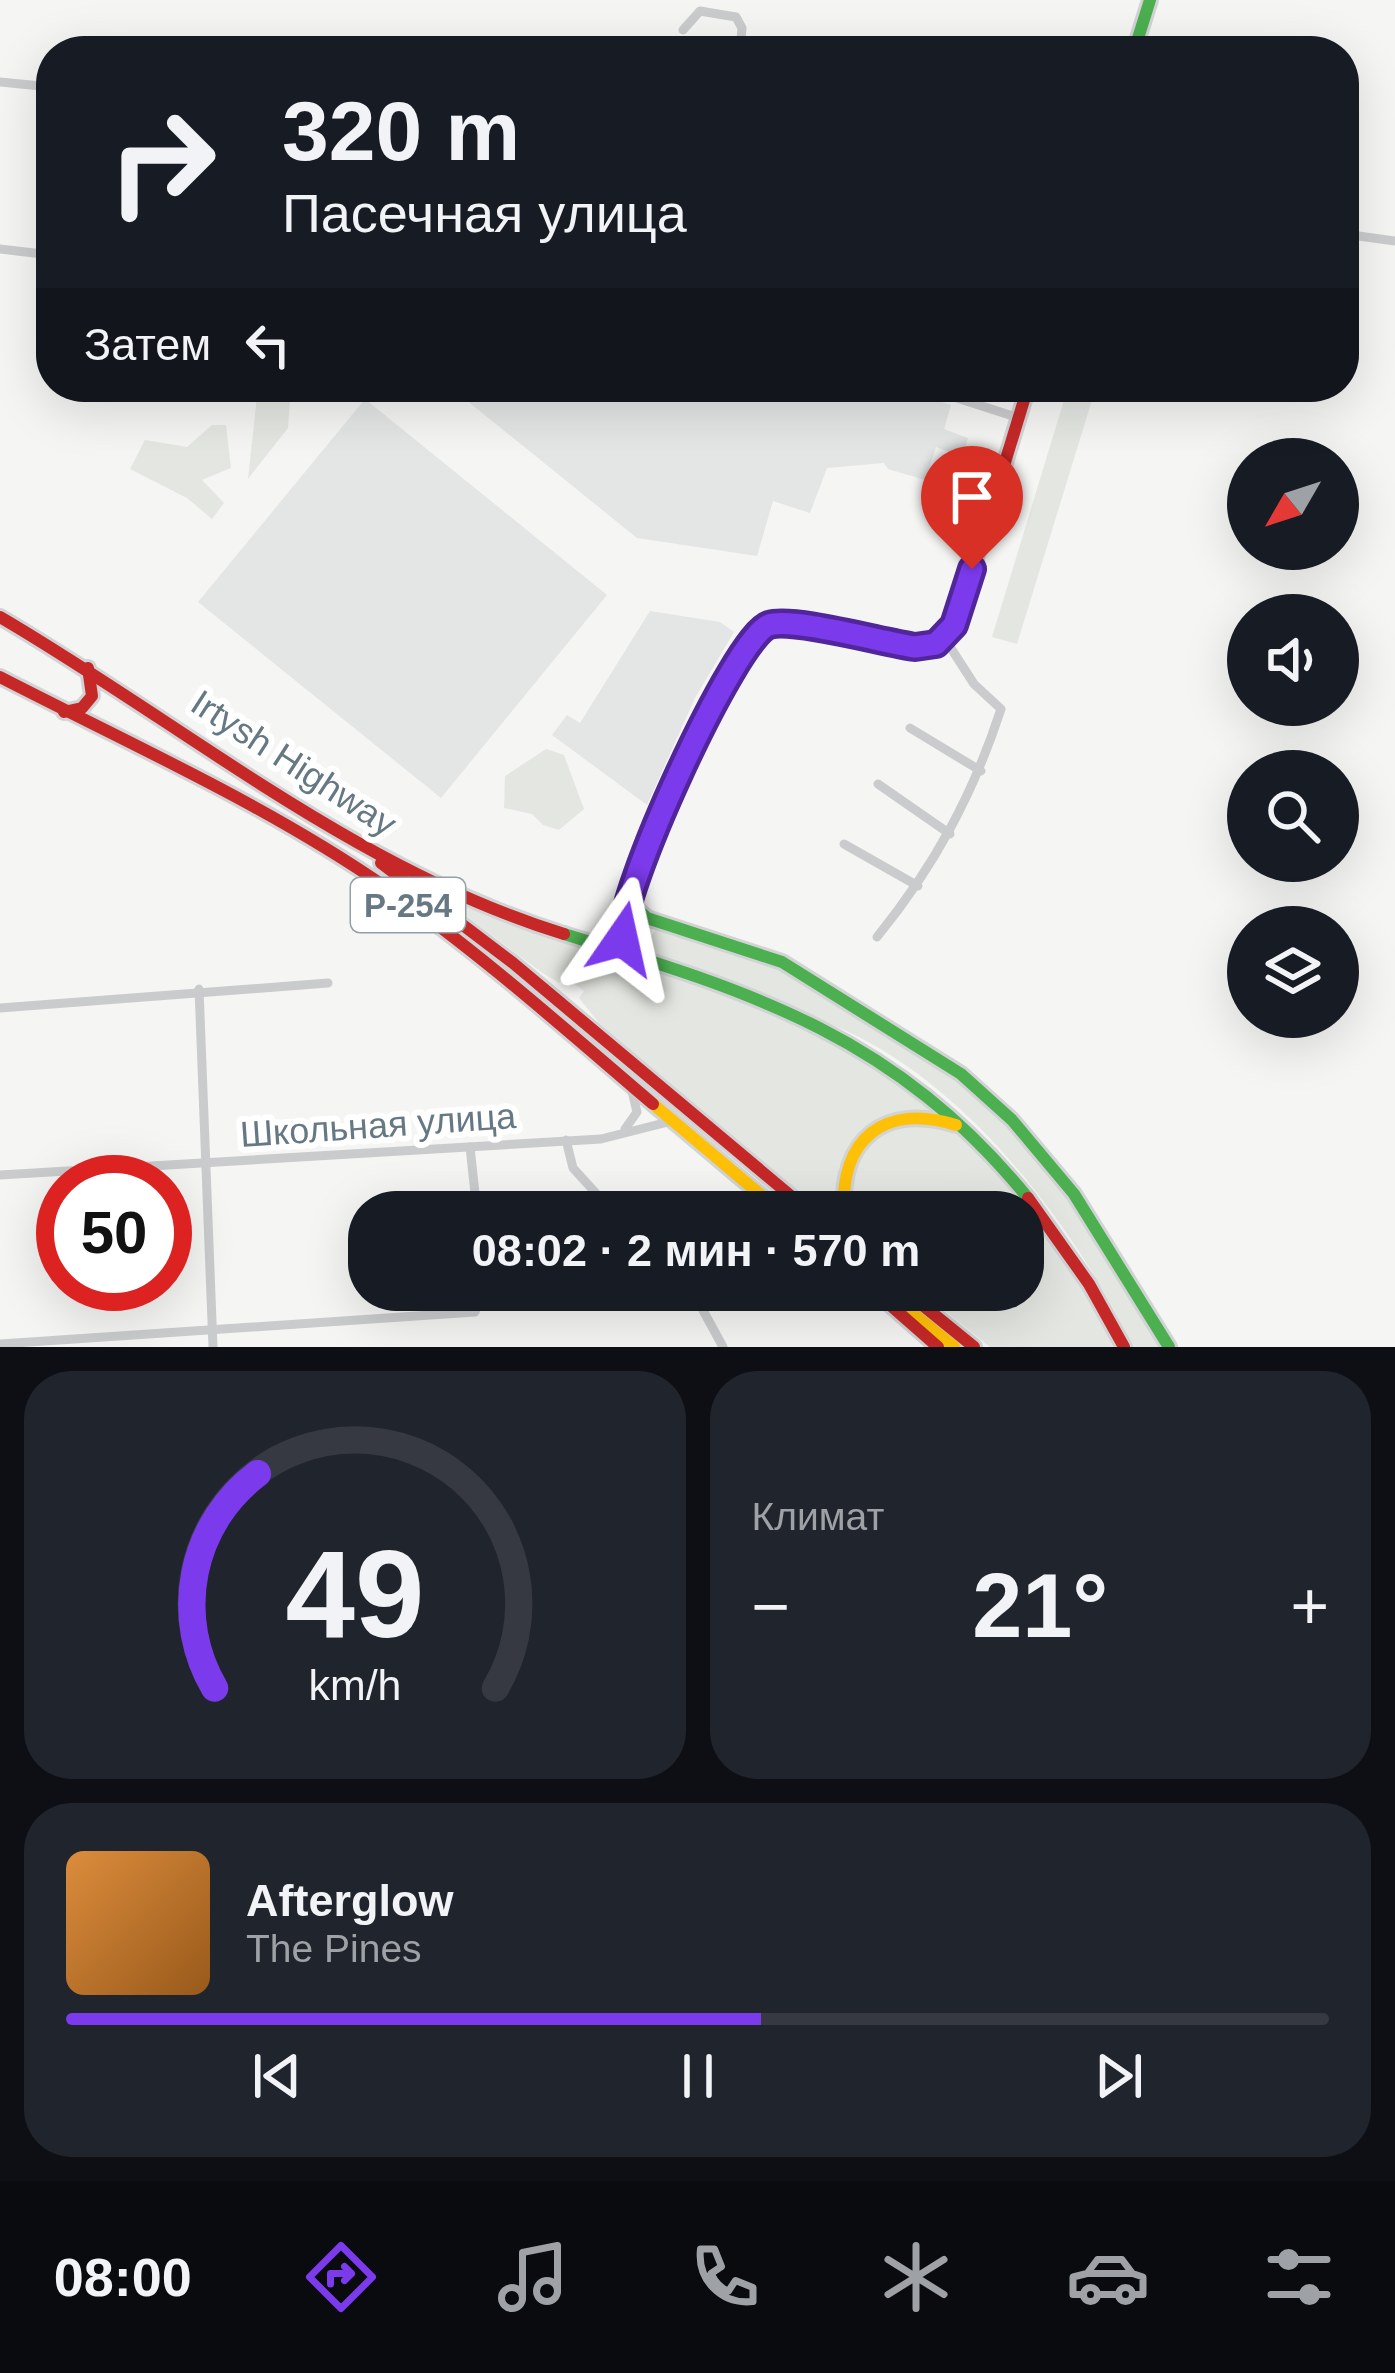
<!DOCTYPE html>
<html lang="ru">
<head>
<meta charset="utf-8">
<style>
  :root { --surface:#171b24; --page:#20242c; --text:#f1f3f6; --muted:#9ea1a6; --line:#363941; --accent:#7c3aed }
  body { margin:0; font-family:Helvetica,sans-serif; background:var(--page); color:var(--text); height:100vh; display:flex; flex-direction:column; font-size:45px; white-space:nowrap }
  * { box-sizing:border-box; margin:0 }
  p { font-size:39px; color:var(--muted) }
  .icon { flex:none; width:66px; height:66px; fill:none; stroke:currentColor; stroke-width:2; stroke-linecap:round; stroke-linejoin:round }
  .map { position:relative; height:1347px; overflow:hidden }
  .panel { display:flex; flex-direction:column; gap:24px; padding:24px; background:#0d0f14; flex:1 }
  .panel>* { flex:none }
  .banner { position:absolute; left:36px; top:36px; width:1323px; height:366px; border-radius:48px; box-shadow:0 12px 48px #0002; background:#171b24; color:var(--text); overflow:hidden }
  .needle { width:78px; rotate:231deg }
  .tools { position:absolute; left:1227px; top:438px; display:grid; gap:24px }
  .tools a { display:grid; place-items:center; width:132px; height:132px; border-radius:50%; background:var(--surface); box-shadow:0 12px 48px #0002; font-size:60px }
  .speed { position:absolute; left:36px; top:1155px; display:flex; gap:24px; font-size:60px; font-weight:700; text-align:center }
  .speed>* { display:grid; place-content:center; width:156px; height:156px; border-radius:50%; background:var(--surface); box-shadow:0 12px 48px #0002; line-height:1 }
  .speed .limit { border:18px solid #d22; background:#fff; color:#111 }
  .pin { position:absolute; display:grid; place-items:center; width:102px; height:102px; color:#fff; margin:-123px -51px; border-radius:50% 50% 50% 0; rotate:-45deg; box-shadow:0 0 12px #0007 }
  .pin .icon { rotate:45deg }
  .me { position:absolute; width:132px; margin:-66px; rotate:11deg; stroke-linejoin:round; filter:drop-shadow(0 0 9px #0008) }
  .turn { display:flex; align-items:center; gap:42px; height:252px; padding:0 48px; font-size:54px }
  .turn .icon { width:156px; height:156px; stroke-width:2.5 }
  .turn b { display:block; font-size:84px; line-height:102px }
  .then { display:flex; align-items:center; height:114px; padding:0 48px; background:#0003; gap:24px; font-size:45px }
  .big { font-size:90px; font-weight:700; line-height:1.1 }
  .panel .tile { flex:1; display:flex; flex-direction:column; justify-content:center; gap:18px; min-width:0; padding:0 42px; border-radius:48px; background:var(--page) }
  .panel .dial { align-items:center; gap:0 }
  .dial svg { height:312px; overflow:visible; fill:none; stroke:var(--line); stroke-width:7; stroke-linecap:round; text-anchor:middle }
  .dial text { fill:var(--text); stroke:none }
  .song { display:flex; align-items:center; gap:36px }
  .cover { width:144px; height:144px; border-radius:18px; background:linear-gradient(135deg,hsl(30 70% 55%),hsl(30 70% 35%)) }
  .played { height:12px; border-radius:6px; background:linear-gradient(90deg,var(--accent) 55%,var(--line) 55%) }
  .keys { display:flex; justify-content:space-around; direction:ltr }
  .heat { display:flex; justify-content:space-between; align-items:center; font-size:66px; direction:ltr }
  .panel .tiles { flex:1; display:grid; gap:24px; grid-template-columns:1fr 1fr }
  .tile:last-child { grid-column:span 2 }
  .trip { position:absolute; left:348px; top:1191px; width:696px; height:120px; border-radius:48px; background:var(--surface); box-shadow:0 12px 48px #0002; font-weight:700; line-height:120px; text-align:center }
  .menu { display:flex; height:192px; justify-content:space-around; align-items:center; background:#090b0e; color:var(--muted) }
  .menu .icon { width:84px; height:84px }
  .menu .active { color:var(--accent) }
  .menu b { font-size:54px; color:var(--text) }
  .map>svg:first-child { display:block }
  .built { fill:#e4e5e5 }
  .green { fill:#e4e7e1 }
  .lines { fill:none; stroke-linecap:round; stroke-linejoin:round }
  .fast-casing { stroke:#d2d3d4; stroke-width:18 }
  .slow-casing { stroke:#d2d3d4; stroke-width:18 }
  .jam-casing { stroke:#d2d3d4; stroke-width:18 }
  .street { stroke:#cacbcc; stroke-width:9 }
  .fast { stroke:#4caf50; stroke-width:12 }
  .slow { stroke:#ffc107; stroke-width:12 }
  .jam { stroke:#c62828; stroke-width:12 }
  .route-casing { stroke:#51269a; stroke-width:30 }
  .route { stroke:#7c3aed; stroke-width:21 }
  .labels { text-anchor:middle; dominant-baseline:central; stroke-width:12; stroke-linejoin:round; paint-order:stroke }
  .shield { fill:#fff; stroke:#94a0a8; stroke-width:3 }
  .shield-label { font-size:33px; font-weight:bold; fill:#667883 }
  .street-label { font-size:36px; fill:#667883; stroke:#fff }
</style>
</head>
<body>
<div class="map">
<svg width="1395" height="1347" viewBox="0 0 1395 1347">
  <rect width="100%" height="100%" fill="#f5f5f4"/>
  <g class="built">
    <path d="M450 387H895L951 405 944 429 968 438 962 457 936 447 925 480 888 469 884 463 827 468 810 513 773 501 757 556 637 538Z"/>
    <path d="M365 399 607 595 441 798 198 602Z"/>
    <path d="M650 611 720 622 734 632 695 698 647 805 552 735 567 715 580 723Z"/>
  </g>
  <g class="green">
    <path d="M258 387H291L288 428 248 479Z"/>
    <path d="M1068 387H1096L1017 644 992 637Z"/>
    <path d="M212 425H226L231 468 202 480 224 503 212 519 187 498 130 469 145 440 187 447Z"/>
    <path d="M546 749 564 755 584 809 559 830 543 825 532 814 504 808 505 776Z"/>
    <path d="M434 892 535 933 763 1004 808 1024 947 1114 866 1130 839 1167 838 1212H819L603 1028 579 998 584 991 565 977 559 983 541 972Z"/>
    <path d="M657 927 784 968 956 1076 988 1103 1061 1184 1162 1347H1133C1075 1225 961 1076 832 1025 784 1006 663 970 629 941L626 929 651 937Z"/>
    <path d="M910 1120C924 1122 944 1123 956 1130 1015 1163 1082 1288 1117 1347H990L919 1290H1023V1212H849C848 1153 858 1144 910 1120Z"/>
  </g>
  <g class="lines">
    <defs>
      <g id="fast">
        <path d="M1134 51 1150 0"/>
        <path d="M632 890 637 909 647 918 782 962 961 1074 1012 1120 1074 1194 1169 1347"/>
        <path d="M564 934C755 993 896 1036 1028 1198"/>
      </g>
      <g id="slow">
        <path d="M653 1104 781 1212"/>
        <path d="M844 1212C840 1138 885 1103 956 1125"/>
        <path d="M906 1308 954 1347"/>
      </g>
      <g id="jam">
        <path d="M0 617C186 726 356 870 564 934"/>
        <path d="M0 677C128 743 265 804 384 886 479 952 565 1029 653 1104"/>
        <path d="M64 712 82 708 92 696 88 668"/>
        <path d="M381 863 513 963 810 1212"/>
        <path d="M637 954 621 932C631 831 699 729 748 642L765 626 782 623 915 647 945 639 960 610 1028 387"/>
        <path d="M1028 1198 1089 1284 1124 1347"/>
        <path d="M873 1290 938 1347"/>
        <path d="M904 1290 974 1347"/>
      </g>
    </defs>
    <use href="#fast" class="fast-casing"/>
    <use href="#slow" class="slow-casing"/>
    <use href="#jam" class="jam-casing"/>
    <g class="street">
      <path d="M683 30 700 11 736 17 742 28 740 51"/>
      <path d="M0 82 51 87"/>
      <path d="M1344 234 1395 241"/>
      <path d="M0 249 51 255"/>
      <path d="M923 387 1019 418"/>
      <path d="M910 728 981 771"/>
      <path d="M878 784 950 834"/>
      <path d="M844 844 918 886"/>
      <path d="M877 937C934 867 973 795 1001 709L974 684 945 639"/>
      <path d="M199 989 213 1347"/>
      <path d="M0 1008 328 983"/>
      <path d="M625 1129 637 1112 632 1091"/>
      <path d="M566 1140 573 1168 613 1212"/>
      <path d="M470 1147 477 1212"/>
      <path d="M0 1175 601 1139 668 1122"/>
      <path d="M692 1290 723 1347"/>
      <path d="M0 1344 475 1312 483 1290"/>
    </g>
    <use href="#fast" class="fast"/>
    <use href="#slow" class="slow"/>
    <use href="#jam" class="jam"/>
  </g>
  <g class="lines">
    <defs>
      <path id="route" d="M622 939C615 900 735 635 769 625 793 617 885 643 915 647L936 644 954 625 972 569"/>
    </defs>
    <use href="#route" class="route-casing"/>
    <use href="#route" class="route"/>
  </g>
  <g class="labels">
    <rect class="shield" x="351" y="878" width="114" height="54" rx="9"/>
    <g class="shield-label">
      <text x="408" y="905">Р-254</text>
    </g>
    <g class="street-label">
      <text transform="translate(294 763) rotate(33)">Irtysh Highway</text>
      <text transform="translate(378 1125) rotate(-4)">Школьная улица</text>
    </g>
  </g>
</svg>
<div class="tools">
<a><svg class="needle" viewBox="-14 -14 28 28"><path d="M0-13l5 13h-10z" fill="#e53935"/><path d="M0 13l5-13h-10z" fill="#9ea1a6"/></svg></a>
<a><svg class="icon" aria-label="sound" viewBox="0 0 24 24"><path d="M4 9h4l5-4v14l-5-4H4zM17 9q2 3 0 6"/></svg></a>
<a><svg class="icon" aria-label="search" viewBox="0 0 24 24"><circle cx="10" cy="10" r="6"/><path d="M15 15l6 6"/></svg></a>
<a><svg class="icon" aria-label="layers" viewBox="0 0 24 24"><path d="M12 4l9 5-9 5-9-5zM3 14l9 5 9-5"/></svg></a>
</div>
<div class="speed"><div class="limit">50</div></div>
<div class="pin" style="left:972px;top:569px;background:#d93025"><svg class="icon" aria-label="arrive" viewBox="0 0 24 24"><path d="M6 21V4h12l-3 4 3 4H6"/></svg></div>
<svg class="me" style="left:622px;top:939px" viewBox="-20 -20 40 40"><path d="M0-17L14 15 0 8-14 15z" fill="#7c3aed" stroke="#fff" stroke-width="4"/></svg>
<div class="trip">08:02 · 2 мин · 570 m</div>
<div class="banner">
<div class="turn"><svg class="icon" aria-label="right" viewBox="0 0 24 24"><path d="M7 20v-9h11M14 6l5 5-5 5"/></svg><div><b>320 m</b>Пасечная улица</div></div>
<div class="then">Затем<svg class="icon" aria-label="left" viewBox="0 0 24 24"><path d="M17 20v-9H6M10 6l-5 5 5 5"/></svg></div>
</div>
</div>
<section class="panel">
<div class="tiles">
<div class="tile dial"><svg viewBox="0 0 100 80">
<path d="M14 69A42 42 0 1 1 86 69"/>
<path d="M14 69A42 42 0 0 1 25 14" stroke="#7c3aed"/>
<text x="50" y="56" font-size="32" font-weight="700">49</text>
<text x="50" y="72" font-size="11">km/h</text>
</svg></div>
<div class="tile"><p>Климат</p>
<div class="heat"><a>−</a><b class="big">21°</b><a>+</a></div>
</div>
<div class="tile">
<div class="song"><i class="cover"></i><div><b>Afterglow</b><p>The Pines</p></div></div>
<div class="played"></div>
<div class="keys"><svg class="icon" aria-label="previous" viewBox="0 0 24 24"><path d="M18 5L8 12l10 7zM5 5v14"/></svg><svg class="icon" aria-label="pause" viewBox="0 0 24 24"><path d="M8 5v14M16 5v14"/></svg><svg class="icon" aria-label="next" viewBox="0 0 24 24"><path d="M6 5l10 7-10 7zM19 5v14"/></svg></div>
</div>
</div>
</section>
<nav class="menu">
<b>08:00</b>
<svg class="icon active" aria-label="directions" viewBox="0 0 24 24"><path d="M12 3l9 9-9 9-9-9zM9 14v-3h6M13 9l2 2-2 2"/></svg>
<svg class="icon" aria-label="music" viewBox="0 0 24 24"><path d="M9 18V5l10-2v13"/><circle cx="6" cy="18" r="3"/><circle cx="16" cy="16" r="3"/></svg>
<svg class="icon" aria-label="phone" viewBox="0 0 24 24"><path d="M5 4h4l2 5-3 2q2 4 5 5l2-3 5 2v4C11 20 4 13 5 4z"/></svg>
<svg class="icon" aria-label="climate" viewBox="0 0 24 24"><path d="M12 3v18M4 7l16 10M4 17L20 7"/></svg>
<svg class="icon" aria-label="car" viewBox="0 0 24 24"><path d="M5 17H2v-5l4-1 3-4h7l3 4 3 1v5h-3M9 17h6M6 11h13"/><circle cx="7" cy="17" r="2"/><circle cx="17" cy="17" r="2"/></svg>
<svg class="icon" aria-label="filters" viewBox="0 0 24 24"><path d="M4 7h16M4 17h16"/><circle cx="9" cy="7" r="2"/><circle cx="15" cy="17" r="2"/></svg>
</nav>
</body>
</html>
